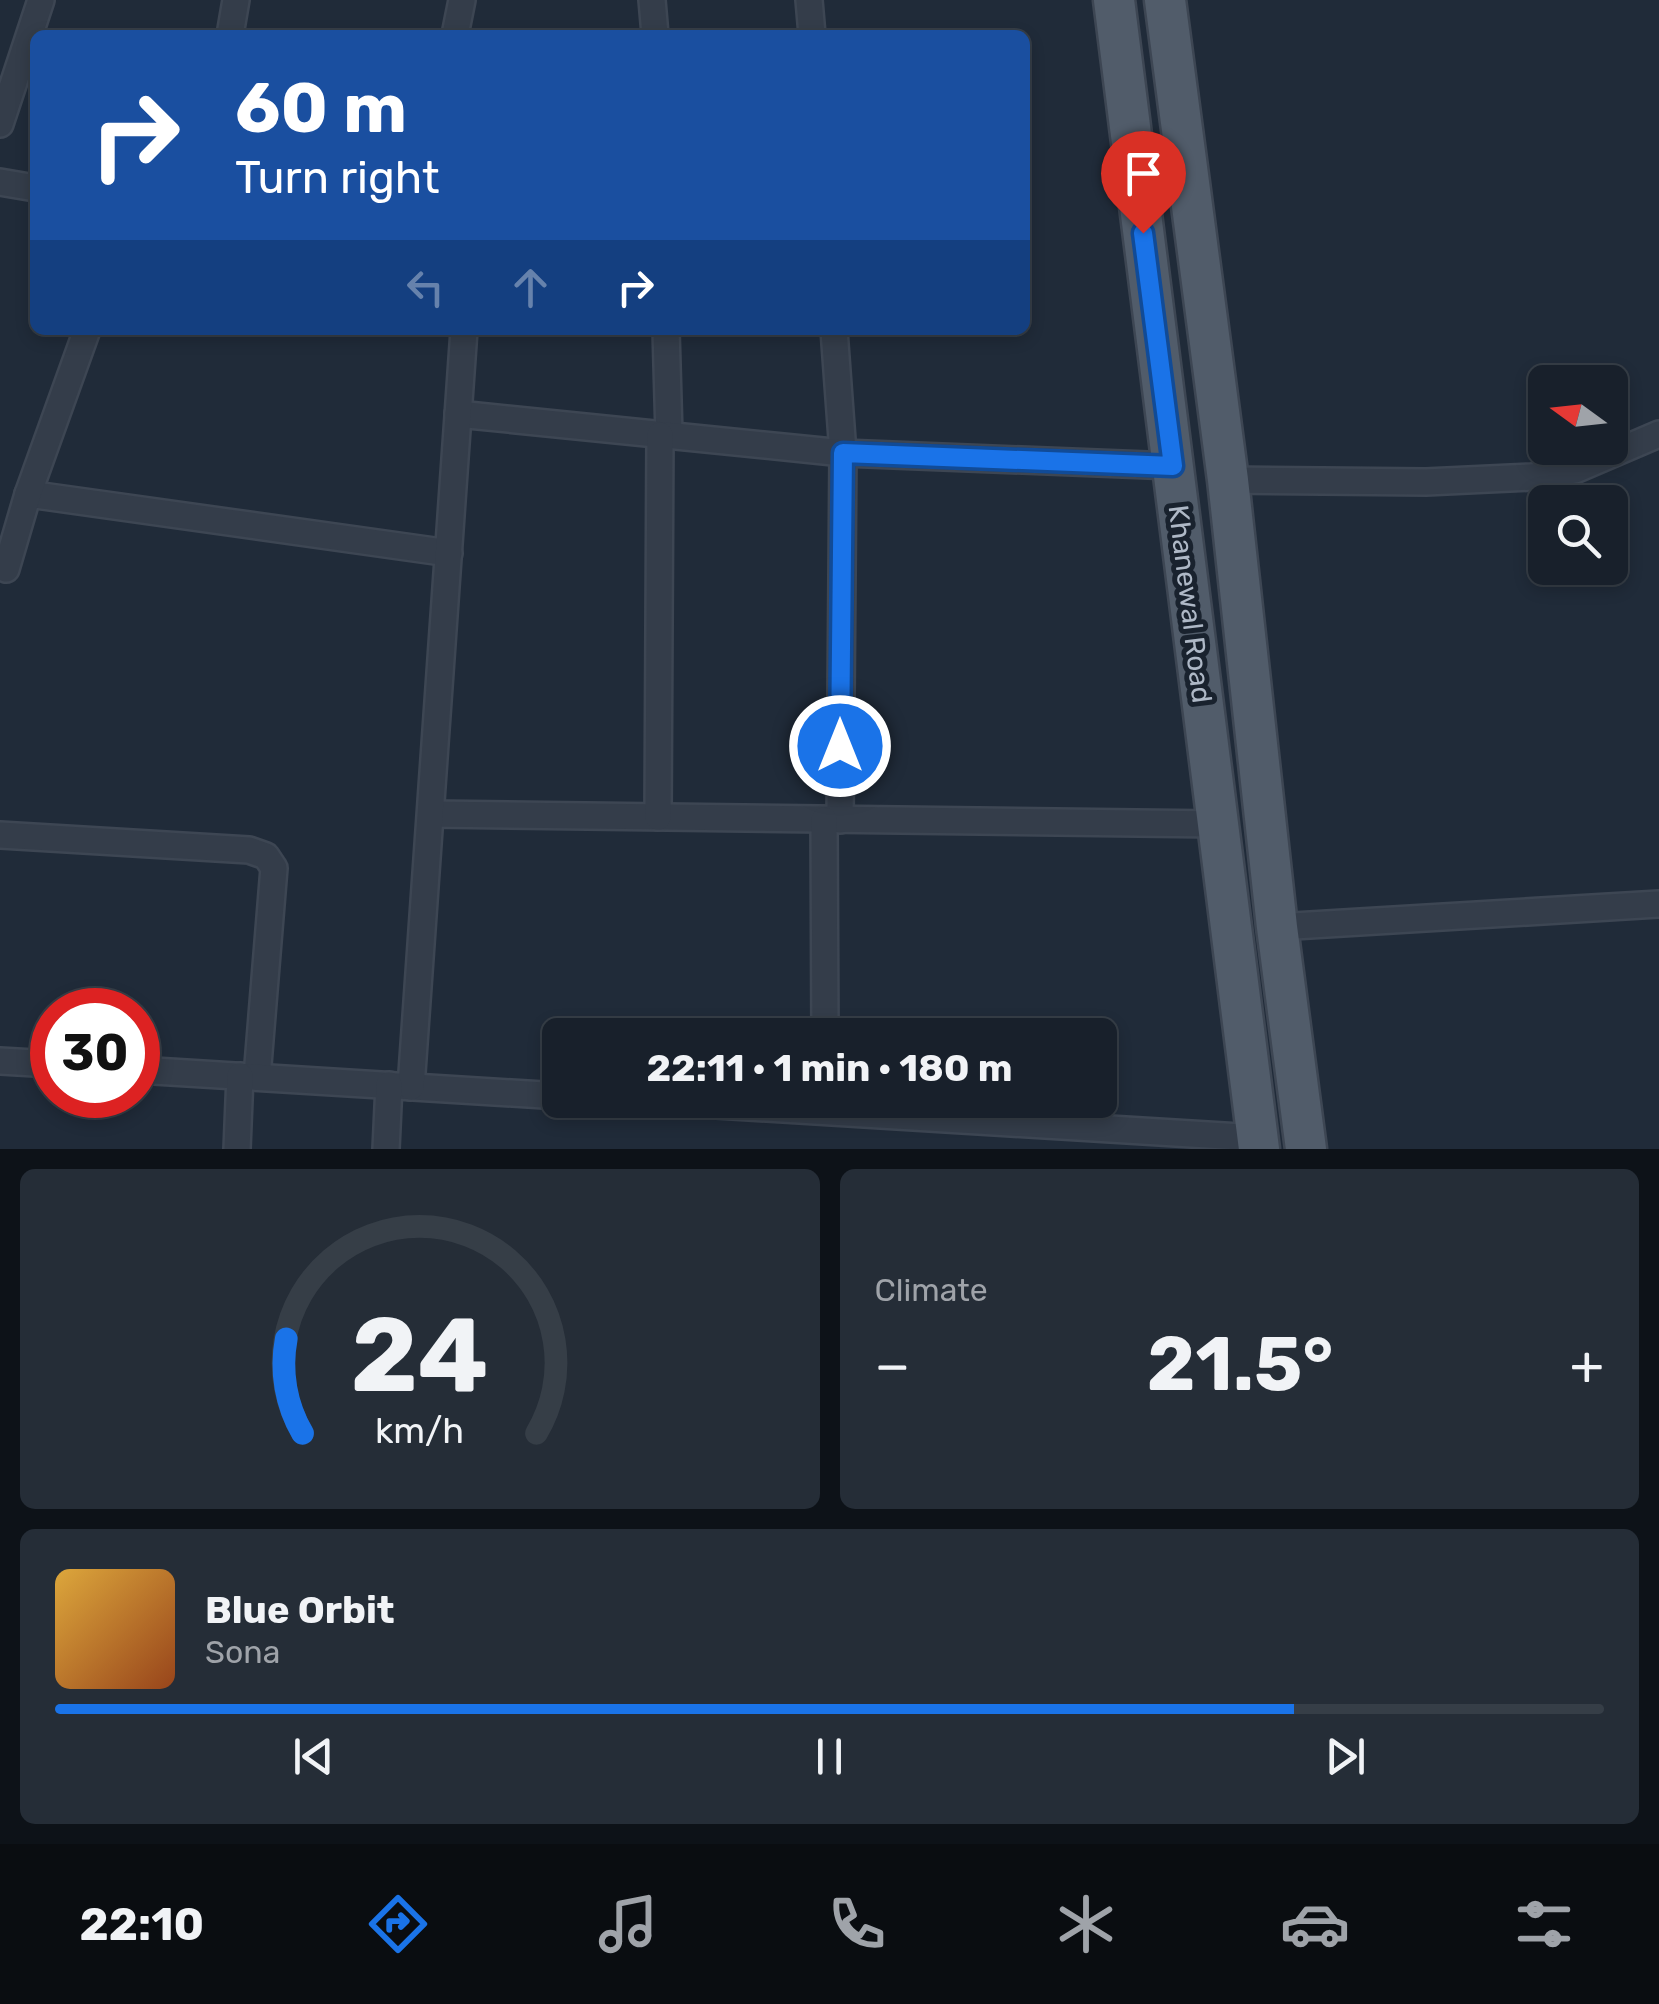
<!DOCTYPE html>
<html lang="en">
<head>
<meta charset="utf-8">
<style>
  :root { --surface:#18202b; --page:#252d37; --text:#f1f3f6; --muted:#9fa3a9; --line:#363e47; --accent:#1a73e8 }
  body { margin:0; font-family:Rubik,sans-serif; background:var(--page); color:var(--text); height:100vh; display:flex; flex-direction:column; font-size:38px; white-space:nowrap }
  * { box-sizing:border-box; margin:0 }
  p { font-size:32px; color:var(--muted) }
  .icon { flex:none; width:55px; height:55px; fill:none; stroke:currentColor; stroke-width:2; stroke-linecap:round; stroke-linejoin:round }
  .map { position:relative; height:1149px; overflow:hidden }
  .panel { display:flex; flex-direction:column; gap:20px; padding:20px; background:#0d1218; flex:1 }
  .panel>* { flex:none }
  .banner { position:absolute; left:30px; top:30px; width:1000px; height:305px; border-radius:15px; box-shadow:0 5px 15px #0003,0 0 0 2px var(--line); background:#1a4fa0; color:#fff; overflow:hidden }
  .needle { width:65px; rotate:285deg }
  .controls { position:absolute; left:1528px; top:365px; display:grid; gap:20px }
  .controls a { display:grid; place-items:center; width:100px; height:100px; border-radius:15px; background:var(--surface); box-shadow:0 5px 15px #0003,0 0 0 2px var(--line); font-size:50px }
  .speed { position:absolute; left:30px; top:988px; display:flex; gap:20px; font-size:50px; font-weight:700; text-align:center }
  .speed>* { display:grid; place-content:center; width:130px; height:130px; border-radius:50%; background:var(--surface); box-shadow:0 5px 15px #0003,0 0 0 2px var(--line); line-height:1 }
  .speed .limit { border:15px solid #d22; background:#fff; color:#111 }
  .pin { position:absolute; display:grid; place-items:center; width:85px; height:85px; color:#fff; margin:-102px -42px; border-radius:50% 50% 50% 0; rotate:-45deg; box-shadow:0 0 10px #0007 }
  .pin .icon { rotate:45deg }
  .me { position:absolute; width:110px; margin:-55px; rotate:0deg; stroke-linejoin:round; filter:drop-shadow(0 0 8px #0008) }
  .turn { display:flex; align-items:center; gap:35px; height:210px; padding:0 40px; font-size:45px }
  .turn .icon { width:130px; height:130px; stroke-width:2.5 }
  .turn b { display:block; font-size:70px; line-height:85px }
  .lanes { display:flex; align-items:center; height:95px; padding:0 40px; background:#0003; justify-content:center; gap:50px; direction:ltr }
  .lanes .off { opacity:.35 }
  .big { font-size:75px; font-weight:700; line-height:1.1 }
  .panel .card { flex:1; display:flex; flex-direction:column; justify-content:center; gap:15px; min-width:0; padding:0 35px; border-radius:15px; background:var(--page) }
  .panel .dial { align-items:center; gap:0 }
  .dial svg { height:260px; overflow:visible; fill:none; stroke:var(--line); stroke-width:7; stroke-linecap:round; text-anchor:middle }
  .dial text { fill:var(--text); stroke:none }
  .song { display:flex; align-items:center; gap:30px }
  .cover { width:120px; height:120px; border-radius:15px; background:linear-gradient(135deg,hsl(40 70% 55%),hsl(20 70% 35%)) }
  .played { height:10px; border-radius:5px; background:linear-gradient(90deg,var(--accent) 80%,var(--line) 80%) }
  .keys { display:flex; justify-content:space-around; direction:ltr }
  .heat { display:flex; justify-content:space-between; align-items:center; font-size:55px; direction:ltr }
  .panel .tiles { flex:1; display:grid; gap:20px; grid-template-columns:1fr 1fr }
  .card:last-child { grid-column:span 2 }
  .trip { position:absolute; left:542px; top:1018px; width:575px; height:100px; border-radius:15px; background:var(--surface); box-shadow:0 5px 15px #0003,0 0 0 2px var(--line); font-weight:700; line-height:100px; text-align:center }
  .dock { display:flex; height:160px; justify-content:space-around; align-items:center; background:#0a0d11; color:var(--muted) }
  .dock .icon { width:70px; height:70px }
  .dock .active { color:var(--accent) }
  .dock b { font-size:45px; color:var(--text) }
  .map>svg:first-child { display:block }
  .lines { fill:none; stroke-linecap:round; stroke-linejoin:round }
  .minor-casing { stroke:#3d4653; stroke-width:30 }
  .primary-casing { stroke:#3d4653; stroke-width:45 }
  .minor { stroke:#343d4a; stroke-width:25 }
  .primary { stroke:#515c6a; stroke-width:40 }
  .route-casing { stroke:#114b97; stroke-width:25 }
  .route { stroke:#1a73e8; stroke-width:18 }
  .labels { text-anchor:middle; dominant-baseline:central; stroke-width:10; stroke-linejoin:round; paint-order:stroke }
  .street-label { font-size:28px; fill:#aeb8c6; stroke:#19222e }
</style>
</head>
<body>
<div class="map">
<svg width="1659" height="1149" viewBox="0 0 1659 1149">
  <rect width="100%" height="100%" fill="#202b39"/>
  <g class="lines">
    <defs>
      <g id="minor">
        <path d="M652 0 655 35"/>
        <path d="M809 0 812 35"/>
        <path d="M230 35 236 0"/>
        <path d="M455 35 462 0"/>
        <path d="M0 124 41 0"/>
        <path d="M0 182 35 188"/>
        <path d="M666 330 669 435"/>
        <path d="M834 330 843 453 840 820"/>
        <path d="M458 414 843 453 1173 466"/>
        <path d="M1228 480 1426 482 1532 477 1575 470 1659 434"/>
        <path d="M28 494 449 553"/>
        <path d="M6 569 28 494 87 330"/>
        <path d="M431 814 1218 824"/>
        <path d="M658 817 660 435"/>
        <path d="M824 820 825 1035"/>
        <path d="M0 835 249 850 266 856 274 868 257 1077"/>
        <path d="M1277 927 1659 904"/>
        <path d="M0 1061 52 1064"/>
        <path d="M138 1070 560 1096"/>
        <path d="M411 1087 464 330"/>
        <path d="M635 1100 1257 1138"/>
        <path d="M237 1149 240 1076"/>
        <path d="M386 1149 389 1085"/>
      </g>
      <g id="primary">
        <path d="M1114 0 1259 1149"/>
        <path d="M1165 0 1228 480 1277 927 1306 1149"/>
      </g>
    </defs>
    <use href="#minor" class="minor-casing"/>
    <use href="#primary" class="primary-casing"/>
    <use href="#minor" class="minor"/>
    <use href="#primary" class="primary"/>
  </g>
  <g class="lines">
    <defs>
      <path id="route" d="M840 746 843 453 1173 466 1143 233"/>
    </defs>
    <use href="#route" class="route-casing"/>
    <use href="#route" class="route"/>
  </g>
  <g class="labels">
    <g class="street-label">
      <text transform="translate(1190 604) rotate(83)">Khanewal Road</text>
    </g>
  </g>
</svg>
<div class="controls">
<a><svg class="needle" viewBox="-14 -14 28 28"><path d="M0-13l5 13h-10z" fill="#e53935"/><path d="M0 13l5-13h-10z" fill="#9fa3a9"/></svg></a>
<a><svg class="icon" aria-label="search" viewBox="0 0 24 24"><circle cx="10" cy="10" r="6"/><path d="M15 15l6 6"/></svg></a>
</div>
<div class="speed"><div class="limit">30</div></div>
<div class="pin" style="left:1143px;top:233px;background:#d93025"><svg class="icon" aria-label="arrive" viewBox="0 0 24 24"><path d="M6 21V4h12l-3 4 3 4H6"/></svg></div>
<svg class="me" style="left:840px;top:746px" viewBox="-20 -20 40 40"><circle r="17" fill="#1a73e8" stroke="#fff" stroke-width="3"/><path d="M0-11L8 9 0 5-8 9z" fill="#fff"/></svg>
<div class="trip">22:11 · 1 min · 180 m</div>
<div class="banner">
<div class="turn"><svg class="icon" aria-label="right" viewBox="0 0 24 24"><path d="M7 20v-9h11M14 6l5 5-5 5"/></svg><div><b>60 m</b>Turn right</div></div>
<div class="lanes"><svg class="icon off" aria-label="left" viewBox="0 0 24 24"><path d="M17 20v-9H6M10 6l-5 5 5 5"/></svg><svg class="icon off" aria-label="ahead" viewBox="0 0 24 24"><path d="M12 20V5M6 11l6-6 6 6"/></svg><svg class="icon" aria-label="right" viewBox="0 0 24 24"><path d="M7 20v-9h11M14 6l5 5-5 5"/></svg></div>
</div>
</div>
<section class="panel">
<div class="tiles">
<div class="card dial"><svg viewBox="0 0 100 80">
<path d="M14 69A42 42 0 1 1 86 69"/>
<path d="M14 69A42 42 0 0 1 9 40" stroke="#1a73e8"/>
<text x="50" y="56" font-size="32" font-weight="700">24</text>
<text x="50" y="72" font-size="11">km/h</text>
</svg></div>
<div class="card"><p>Climate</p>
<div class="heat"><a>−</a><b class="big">21.5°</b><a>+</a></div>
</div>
<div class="card">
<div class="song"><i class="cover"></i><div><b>Blue Orbit</b><p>Sona</p></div></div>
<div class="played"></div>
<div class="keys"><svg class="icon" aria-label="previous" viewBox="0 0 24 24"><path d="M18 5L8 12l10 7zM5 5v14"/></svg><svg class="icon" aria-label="pause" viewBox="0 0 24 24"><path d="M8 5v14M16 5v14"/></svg><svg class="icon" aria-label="next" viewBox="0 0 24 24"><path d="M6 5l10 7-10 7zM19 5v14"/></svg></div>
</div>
</div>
</section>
<nav class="dock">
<b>22:10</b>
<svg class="icon active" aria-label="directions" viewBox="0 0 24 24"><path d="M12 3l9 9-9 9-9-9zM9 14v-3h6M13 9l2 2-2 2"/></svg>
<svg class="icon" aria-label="music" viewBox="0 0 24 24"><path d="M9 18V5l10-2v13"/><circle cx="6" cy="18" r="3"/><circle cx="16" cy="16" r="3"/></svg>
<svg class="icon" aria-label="phone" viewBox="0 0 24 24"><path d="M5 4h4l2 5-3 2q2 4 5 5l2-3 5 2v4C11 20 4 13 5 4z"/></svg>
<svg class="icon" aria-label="climate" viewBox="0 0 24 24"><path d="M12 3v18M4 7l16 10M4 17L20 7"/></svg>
<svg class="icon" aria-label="car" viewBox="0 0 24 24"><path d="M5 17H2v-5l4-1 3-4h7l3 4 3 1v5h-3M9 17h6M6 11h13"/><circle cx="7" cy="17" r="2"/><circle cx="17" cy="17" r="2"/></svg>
<svg class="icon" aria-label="filters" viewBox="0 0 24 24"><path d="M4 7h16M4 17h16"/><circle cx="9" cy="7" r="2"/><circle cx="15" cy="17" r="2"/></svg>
</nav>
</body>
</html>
